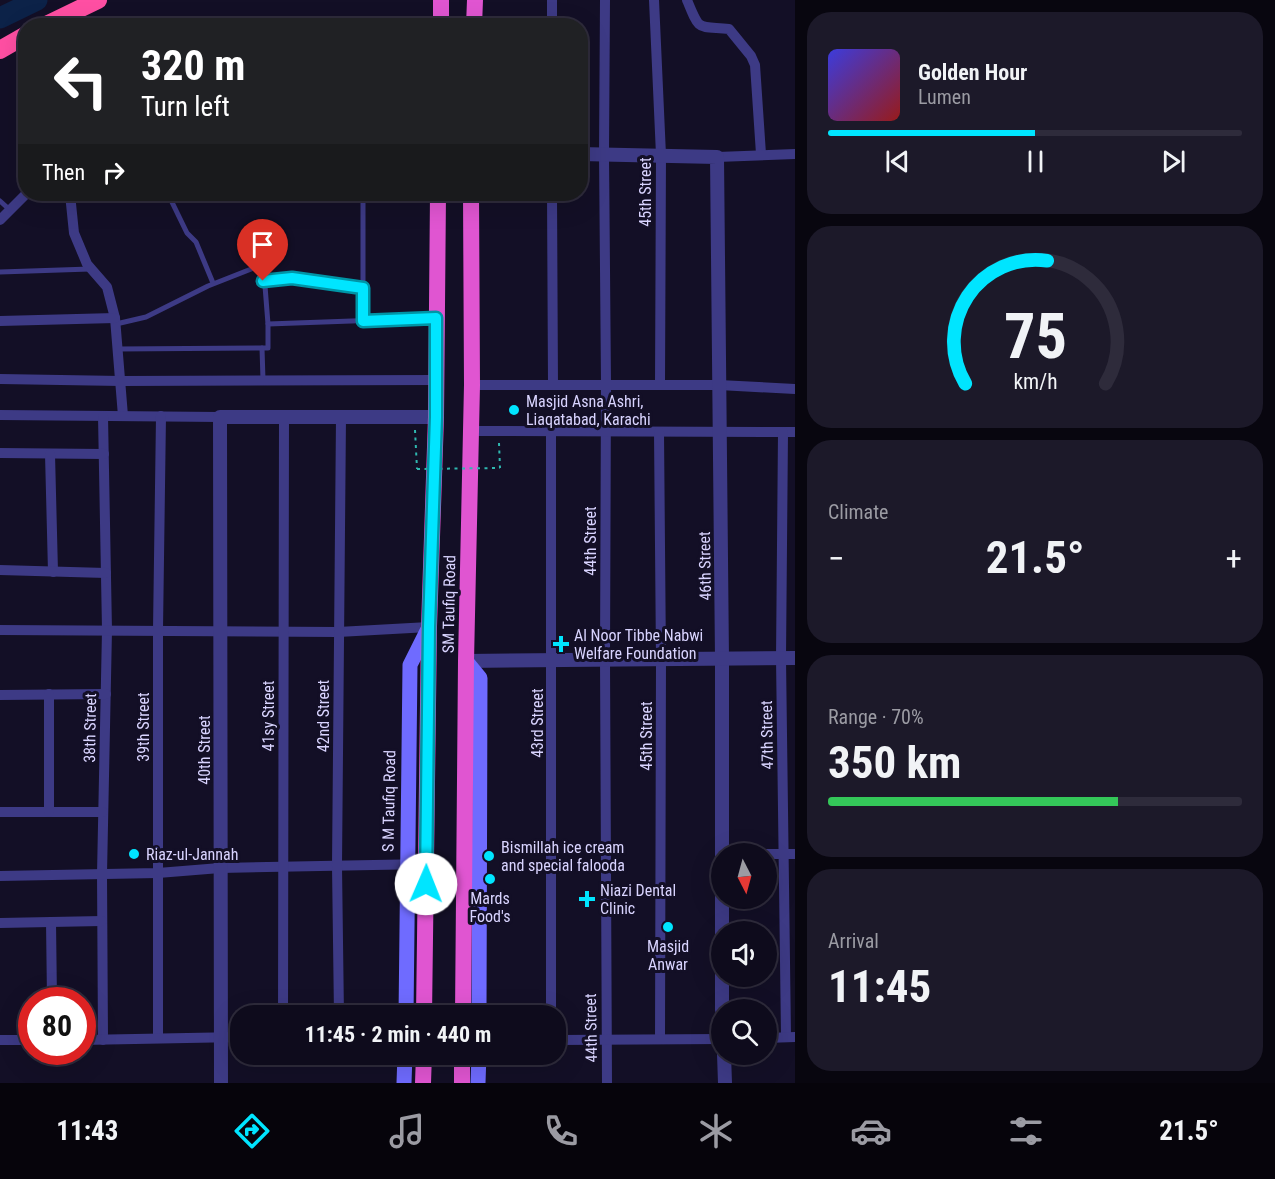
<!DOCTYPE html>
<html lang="en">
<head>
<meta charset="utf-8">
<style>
  :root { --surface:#0e0b1c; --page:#1c1929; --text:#f1f3f6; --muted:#9b9ba3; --line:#2e2b3b; --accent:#00e5ff }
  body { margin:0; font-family:"Roboto Condensed",sans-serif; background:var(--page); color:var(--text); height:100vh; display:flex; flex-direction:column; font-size:22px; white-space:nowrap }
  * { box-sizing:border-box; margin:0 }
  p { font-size:20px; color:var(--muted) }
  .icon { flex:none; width:33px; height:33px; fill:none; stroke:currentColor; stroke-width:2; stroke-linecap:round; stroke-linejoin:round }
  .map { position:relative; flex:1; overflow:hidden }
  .details { display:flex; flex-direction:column; gap:12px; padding:12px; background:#08060f; width:480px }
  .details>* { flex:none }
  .top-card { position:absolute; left:18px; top:18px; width:570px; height:183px; border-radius:24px; box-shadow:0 6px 24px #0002,0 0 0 2px var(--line); background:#202124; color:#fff; overflow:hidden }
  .needle { width:39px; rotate:174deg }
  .buttons { position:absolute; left:711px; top:843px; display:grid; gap:12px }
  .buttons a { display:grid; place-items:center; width:66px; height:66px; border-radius:50%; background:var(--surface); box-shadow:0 6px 24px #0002,0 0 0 2px var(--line); font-size:30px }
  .speed { position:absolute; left:18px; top:987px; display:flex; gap:12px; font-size:30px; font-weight:700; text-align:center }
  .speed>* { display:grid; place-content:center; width:78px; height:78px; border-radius:50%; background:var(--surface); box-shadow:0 6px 24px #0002,0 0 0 2px var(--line); line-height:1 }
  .speed .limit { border:9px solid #d22; background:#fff; color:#111 }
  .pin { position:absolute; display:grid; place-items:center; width:51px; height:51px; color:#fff; margin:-62px -26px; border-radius:50% 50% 50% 0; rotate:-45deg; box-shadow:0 0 6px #0007 }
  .pin .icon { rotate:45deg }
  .me { position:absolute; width:66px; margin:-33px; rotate:1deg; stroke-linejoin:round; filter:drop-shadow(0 0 4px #0008) }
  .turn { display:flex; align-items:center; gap:21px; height:126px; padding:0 24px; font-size:27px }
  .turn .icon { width:78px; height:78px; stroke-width:2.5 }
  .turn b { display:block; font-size:42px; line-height:51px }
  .then { display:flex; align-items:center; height:57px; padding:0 24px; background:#0003; gap:12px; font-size:22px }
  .big { font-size:45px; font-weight:700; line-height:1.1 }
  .details .tile { flex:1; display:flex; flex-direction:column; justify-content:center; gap:9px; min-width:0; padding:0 21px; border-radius:24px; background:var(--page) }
  .details .dial { align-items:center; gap:0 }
  .dial svg { height:156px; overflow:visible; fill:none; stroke:var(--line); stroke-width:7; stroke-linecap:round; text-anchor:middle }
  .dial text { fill:var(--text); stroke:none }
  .song { display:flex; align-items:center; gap:18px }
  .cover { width:72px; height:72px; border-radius:9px; background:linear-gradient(135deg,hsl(240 70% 55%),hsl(0 70% 35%)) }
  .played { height:6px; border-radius:3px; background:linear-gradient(90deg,var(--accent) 50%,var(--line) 50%) }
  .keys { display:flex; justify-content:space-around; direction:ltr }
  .heat { display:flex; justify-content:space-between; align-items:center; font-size:33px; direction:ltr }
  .charge { height:9px; border-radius:4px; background:linear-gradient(90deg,#34c759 70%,var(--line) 0) }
  .trip { position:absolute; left:230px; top:1005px; width:336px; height:60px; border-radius:24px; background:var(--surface); box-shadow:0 6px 24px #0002,0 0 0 2px var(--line); font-weight:700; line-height:60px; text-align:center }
  .tabs { display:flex; height:96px; justify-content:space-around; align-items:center; background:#06040b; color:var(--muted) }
  .tabs .icon { width:42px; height:42px }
  .tabs .selected { color:var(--accent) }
  .tabs b { font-size:27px; color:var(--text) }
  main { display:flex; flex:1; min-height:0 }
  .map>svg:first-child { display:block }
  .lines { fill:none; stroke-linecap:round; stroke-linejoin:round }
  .river { stroke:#0c2248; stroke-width:21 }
  .path { stroke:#2fb8b0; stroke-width:2; stroke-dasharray:3 4.5; stroke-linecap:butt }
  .service { stroke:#3d3a85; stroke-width:5 }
  .minor { stroke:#3d3a85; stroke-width:10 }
  .tertiary { stroke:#3d3a85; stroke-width:14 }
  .secondary { stroke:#6f6bff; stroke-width:15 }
  .trunk { stroke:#e055d1; stroke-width:16 }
  .motorway { stroke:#ff4fa3; stroke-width:18 }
  .path-bridge { stroke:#2fb8b0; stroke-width:2; stroke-dasharray:3 4.5; stroke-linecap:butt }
  .route-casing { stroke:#0095a6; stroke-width:15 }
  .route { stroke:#00e5ff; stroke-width:10 }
  .poi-dot { fill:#00e5ff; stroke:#130f26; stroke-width:2 }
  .labels { text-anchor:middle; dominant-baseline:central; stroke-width:6; stroke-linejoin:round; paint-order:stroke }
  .street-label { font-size:16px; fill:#d9d4ff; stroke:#130f26 }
  .poi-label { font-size:16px; fill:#d9d4ff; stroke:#130f26; text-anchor:start }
</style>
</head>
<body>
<main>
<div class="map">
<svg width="795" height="1083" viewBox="0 0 795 1083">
  <rect width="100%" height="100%" fill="#130f26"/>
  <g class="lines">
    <path class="river" d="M0 18 37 0"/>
    <g class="path">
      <path d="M415 430 417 469"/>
      <path d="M499 443 500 468"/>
    </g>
    <g class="service">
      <path d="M334 26 440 20"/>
      <path d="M168 194 187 233 196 242 213 283"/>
      <path d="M363 194V321"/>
      <path d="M0 201 10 210"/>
      <path d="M252 240 265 286 268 324V348H262"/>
      <path d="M0 272 90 269"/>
      <path d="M263 281 292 278 363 287"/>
      <path d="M116 324 146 317 208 286 259 266"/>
      <path d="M268 324 435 318"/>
      <path d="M118 349 262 348 263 380"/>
    </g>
    <g class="minor">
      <path d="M552 0V26"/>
      <path d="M605 0 604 154 606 384 605 660 607 1083"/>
      <path d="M654 0 661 155 660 385"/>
      <path d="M687 0C700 32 697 26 729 29L751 56 755 65 761 154"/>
      <path d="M717 157 795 154"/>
      <path d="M70 194 74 233 87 264 107 287 115 318 123 416"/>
      <path d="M552 194 553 384"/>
      <path d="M0 220 26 194"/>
      <path d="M0 321 115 318"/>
      <path d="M0 379 121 381 437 380"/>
      <path d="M472 385H719L795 389"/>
      <path d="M0 415 220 417"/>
      <path d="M103 416 107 630 102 874 103 1040"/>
      <path d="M471 431 795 432"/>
      <path d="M551 431V1016"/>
      <path d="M659 432 661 660 660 1039"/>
      <path d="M783 432 781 658 786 1037"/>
      <path d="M0 453 104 454"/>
      <path d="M50 454 53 572"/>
      <path d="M0 570 106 573"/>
      <path d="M0 630 338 632 429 627"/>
      <path d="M0 695 106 694"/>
      <path d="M0 812H103"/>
      <path d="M49 812V694"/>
      <path d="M766 854H795"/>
      <path d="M0 876 158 873 220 868 427 864"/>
      <path d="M51 922 52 1000"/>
      <path d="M0 923 102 921"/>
      <path d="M283 1016 284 417"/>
      <path d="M339 1016 337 866 341 417"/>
      <path d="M555 1036 558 1040 722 1039"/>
      <path d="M158 1037V630L161 416"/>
      <path d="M766 1038 795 1037"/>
      <path d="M0 1040H32"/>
      <path d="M82 1040 240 1037"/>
    </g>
    <g class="tertiary">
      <path d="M580 154 717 157 722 659V1010"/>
      <path d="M466 661 795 658"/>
      <path d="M724 1054 725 1083"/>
      <path d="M221 1083 220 417H436"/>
    </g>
    <g class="secondary">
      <path d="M466 661 480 678 479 1016"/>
      <path d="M406 1016 410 665 429 627"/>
      <path d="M404 1083 405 1054"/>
      <path d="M478 1083 479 1054"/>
    </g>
    <g class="trunk">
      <path d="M441 26V0"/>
      <path d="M474 26 475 0"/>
      <path d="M424 1016 429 627 436 417 438 194"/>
      <path d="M463 1016 466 661 472 385 471 194"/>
      <path d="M423 1083 424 1054"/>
      <path d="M462 1083V1054"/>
    </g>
    <g class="motorway">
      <path d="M44 26 98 0"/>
      <path d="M0 50 26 35"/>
    </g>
    <path class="path-bridge" d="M417 469 500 468"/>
  </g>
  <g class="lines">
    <defs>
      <path id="route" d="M263 281 292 278 363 288V321L436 318V417L429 627 426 884"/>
    </defs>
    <use href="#route" class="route-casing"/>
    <use href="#route" class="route"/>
  </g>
  <g class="poi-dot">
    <circle cx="514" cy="410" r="6"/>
    <path d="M558 635h6v6h6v6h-6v6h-6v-6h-6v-6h6z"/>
    <circle cx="134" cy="854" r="6"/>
    <circle cx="489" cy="856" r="6"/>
    <circle cx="490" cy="879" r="6"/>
    <path d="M584 890h6v6h6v6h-6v6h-6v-6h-6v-6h6z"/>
    <circle cx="668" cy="927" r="6"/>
  </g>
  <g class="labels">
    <g class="street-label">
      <text transform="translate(645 192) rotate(-90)">45th Street</text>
      <text transform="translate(590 541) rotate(-90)">44th Street</text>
      <text transform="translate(705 566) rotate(-91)">46th Street</text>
      <text transform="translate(449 604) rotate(-89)">SM Taufiq Road</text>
      <text transform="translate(268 716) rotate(-90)">41sy Street</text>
      <text transform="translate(323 716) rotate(-90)">42nd Street</text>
      <text transform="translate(537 723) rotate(-90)">43rd Street</text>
      <text transform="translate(143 727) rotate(-90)">39th Street</text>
      <text transform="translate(90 728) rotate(-89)">38th Street</text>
      <text transform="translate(767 735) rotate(-91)">47th Street</text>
      <text transform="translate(646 736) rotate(-90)">45th Street</text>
      <text transform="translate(204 750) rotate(-90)">40th Street</text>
      <text transform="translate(389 801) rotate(-89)">S M Taufiq Road</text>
      <text transform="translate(591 1028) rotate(-91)">44th Street</text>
    </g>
    <g class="poi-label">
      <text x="526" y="401">Masjid Asna Ashri,<tspan x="526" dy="18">Liaqatabad, Karachi</tspan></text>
      <text x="574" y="635">Al Noor Tibbe Nabwi<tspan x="574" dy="18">Welfare Foundation</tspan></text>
      <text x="501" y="847">Bismillah ice cream<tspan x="501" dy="18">and special falooda</tspan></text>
      <text x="146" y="854">Riaz-ul-Jannah</text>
      <text x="600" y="890">Niazi Dental<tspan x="600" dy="18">Clinic</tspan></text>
      <text x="490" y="898" text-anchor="middle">Mards<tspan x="490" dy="18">Food's</tspan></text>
      <text x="668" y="946" text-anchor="middle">Masjid<tspan x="668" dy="18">Anwar</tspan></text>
    </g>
  </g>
</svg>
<div class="buttons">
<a><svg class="needle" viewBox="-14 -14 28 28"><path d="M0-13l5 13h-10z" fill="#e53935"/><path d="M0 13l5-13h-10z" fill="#9b9ba3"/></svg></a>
<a><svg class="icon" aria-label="sound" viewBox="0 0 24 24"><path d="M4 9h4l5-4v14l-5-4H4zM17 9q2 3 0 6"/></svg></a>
<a><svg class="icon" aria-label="search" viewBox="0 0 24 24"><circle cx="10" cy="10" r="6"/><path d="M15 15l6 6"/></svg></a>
</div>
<div class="speed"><div class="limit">80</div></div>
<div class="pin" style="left:263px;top:281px;background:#d93025"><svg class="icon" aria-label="arrive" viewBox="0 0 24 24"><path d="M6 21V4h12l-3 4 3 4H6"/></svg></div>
<svg class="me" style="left:426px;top:884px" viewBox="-20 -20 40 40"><circle r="19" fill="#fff"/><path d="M0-13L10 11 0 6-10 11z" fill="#00e5ff"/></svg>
<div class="trip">11:45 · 2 min · 440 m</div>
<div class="top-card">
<div class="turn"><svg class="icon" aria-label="left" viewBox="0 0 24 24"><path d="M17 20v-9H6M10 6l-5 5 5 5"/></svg><div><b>320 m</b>Turn left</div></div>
<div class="then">Then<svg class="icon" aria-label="right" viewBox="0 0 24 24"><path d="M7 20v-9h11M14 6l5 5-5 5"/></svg></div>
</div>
</div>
<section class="details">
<div class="tile">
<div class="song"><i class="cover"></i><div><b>Golden Hour</b><p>Lumen</p></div></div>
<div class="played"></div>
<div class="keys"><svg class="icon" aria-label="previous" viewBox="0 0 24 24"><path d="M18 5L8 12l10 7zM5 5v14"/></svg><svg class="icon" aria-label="pause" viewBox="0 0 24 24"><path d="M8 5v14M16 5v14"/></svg><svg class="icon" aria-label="next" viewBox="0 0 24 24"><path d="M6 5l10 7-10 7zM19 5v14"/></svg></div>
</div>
<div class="tile dial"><svg viewBox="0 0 100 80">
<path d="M14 69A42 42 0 1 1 86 69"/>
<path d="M14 69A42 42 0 0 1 56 6" stroke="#00e5ff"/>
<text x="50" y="56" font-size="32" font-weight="700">75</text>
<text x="50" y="72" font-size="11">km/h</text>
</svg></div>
<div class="tile"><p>Climate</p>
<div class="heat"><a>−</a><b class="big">21.5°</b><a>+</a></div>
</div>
<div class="tile"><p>Range · 70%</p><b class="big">350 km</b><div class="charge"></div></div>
<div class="tile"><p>Arrival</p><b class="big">11:45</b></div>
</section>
</main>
<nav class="tabs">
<b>11:43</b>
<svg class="icon selected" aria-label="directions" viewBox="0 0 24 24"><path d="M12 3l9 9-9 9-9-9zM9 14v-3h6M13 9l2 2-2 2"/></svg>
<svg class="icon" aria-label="music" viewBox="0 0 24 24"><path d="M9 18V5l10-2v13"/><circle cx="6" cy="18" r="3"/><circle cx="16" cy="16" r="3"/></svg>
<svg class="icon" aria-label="phone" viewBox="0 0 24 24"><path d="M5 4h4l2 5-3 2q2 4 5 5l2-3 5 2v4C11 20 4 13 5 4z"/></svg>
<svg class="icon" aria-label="climate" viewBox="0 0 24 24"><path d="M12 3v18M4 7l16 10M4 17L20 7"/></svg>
<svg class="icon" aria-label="car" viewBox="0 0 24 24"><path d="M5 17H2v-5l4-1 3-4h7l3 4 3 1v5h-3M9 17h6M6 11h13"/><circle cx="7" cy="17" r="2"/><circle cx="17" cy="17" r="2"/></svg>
<svg class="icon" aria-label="filters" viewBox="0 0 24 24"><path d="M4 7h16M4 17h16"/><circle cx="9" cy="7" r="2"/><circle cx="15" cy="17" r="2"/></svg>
<b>21.5°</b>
</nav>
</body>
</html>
